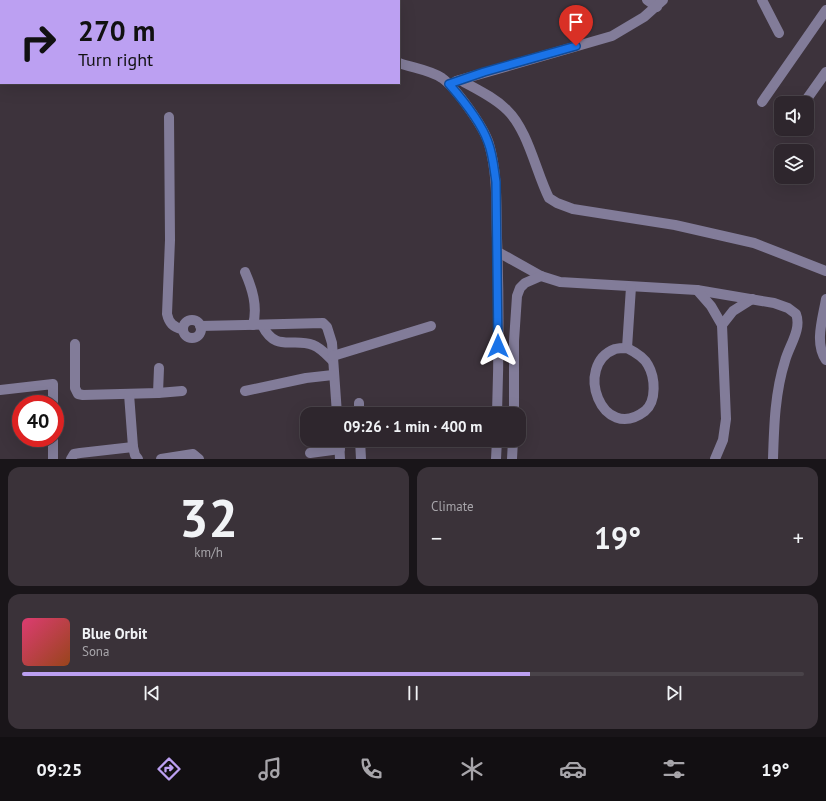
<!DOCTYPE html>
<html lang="en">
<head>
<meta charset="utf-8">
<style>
  :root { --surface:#2e262d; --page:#3a3239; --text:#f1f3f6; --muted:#a7a5aa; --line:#494349; --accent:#bca0f2 }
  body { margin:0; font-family:"PT Sans",sans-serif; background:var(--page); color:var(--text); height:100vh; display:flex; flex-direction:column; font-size:15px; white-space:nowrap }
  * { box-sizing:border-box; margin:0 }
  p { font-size:13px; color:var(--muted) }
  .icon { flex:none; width:22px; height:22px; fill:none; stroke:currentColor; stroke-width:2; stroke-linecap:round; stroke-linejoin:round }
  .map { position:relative; height:459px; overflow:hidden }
  .details { display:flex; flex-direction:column; gap:8px; padding:8px; background:#191519; flex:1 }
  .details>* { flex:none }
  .top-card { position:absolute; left:0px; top:0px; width:400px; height:84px; box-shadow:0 4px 16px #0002,0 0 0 1px var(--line); background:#bca0f2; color:#111; overflow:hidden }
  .fabs { position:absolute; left:774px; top:96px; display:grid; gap:8px }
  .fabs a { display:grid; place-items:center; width:40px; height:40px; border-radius:8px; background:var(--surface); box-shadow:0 4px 16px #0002,0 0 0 1px var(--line); font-size:20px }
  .speed { position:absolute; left:12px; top:395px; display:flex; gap:8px; font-size:20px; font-weight:700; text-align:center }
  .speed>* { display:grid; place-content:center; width:52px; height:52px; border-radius:50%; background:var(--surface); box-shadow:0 4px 16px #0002,0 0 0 1px var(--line); line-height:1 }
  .speed .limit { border:6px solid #d22; background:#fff; color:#111 }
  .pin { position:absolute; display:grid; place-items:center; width:34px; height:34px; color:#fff; margin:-41px -17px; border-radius:50% 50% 50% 0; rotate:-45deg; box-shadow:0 0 4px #0007 }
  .pin .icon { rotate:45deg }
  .me { position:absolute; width:44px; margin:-22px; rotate:0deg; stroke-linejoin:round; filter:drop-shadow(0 0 3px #0008) }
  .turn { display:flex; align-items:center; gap:14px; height:84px; padding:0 12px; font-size:18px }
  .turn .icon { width:52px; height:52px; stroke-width:2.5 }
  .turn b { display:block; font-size:28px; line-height:34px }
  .big { font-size:30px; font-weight:600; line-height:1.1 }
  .details .card { flex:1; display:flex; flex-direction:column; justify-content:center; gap:6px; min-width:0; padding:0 14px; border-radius:12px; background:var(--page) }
  .details .dial { align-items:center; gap:0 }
  .dial b { font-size:52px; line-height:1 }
  .song { display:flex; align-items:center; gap:12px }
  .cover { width:48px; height:48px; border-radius:6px; background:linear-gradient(135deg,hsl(340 70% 55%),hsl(20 70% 35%)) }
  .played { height:4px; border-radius:2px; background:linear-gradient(90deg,var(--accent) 65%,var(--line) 65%) }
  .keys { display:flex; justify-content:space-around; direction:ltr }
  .heat { display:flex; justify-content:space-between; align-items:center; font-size:22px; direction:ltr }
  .details .tiles { flex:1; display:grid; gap:8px; grid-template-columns:1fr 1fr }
  .card:last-child { grid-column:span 2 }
  .trip { position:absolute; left:300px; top:407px; width:226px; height:40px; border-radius:12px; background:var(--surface); box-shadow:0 4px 16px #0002,0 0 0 1px var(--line); font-weight:600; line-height:40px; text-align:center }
  .menu { display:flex; height:64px; justify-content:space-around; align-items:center; background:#120f12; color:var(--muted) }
  .menu .icon { width:28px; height:28px }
  .menu .current { color:var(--accent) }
  .menu b { font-size:18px; color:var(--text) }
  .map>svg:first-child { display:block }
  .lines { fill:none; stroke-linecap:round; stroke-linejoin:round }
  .minor { stroke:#827c99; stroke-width:10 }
  .route-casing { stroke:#114b97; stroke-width:10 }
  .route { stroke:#1a73e8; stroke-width:7 }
</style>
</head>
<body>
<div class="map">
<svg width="826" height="459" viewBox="0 0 826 459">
  <rect width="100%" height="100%" fill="#3d333c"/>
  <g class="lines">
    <g class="minor">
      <path d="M204 0 205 1"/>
      <path d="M647 0 657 7"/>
      <path d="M762 0 779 33"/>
      <path d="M399 63C413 68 430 70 442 78 456 88 484 127 489 144 498 175 496 207 497 238 499 296 499 355 497 414"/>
      <path d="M460 80C476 89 494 97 507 110 528 130 536 172 549 198L557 203 573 209 675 225 754 243 826 271"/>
      <path d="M456 81 612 36 644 17 663 0"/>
      <path d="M762 102 826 10"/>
      <path d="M804 103 826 72"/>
      <path d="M169 117 170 240 167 314C169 323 173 327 182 329"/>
      <path d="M498 252 541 276 560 282 697 290 774 303 788 308 796 314C802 329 789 346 785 361 775 392 774 426 773 459"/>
      <path d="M245 272C252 288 258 306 253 325"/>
      <path d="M697 290 711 306 722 325"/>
      <path d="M826 299C823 318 814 343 826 360"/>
      <circle cx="192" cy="329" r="9"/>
      <path d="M262 325C276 353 292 337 313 345 321 348 327 355 333 361"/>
      <path d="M200 326 323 323 327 327 332 343 337 414"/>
      <path d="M75 344V388L78 394 83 395 158 393 182 391"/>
      <path d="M627 348C635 352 644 357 648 365 655 377 657 401 645 411 602 444 573 365 615 349 619 348 624 348 627 348Z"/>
      <path d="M627 348 631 287"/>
      <path d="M333 356 431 326"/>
      <path d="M0 390 53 384V404"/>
      <path d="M245 391 306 378 333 375"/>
      <path d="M158 393 159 368"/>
      <path d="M129 394 133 447 135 455 138 459"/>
      <path d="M359 403V414"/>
      <path d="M514 414V341L517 296 520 288 525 283 541 276"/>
      <path d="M339 440 340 459"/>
      <path d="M360 440 361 459"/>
      <path d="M310 453 340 449"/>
      <path d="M53 459V438"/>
      <path d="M71 459 74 454 80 453 133 447"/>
      <path d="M161 459 193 454 199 459"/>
      <path d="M496 459 497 440"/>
      <path d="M512 459 513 440"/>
      <path d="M715 459 723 440 726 419 722 325 733 311 752 299"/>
    </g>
  </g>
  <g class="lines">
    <defs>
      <path id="route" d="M498 346 496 182C494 169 493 155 488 142 481 122 463 100 449 84L484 72 576 46"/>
    </defs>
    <use href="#route" class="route-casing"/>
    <use href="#route" class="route"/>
  </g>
</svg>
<div class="fabs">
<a><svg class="icon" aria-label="sound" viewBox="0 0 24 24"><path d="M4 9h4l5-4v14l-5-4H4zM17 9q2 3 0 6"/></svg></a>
<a><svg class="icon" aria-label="layers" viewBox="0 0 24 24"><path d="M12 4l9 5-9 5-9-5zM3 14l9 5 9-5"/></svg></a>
</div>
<div class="speed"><div class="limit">40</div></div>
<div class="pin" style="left:576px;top:46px;background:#d93025"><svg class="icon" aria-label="arrive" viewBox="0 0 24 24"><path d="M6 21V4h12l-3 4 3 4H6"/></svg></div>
<svg class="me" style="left:498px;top:346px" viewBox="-20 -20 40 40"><path d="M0-17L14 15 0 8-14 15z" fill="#1a73e8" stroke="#fff" stroke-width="4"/></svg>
<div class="trip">09:26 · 1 min · 400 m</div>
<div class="top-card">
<div class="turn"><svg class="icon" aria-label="right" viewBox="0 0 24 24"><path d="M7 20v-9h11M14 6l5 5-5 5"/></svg><div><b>270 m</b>Turn right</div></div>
</div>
</div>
<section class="details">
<div class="tiles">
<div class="card dial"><b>32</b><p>km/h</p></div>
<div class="card"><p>Climate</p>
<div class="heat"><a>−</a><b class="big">19°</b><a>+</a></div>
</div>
<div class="card">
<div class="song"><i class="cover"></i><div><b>Blue Orbit</b><p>Sona</p></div></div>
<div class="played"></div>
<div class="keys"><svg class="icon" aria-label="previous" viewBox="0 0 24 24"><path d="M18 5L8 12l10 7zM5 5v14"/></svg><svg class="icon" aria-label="pause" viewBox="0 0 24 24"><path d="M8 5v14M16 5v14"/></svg><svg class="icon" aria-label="next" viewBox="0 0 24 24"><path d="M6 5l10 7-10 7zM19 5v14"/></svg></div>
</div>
</div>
</section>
<nav class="menu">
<b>09:25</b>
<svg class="icon current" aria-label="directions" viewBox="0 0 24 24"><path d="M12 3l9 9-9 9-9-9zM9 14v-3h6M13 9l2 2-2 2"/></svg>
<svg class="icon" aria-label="music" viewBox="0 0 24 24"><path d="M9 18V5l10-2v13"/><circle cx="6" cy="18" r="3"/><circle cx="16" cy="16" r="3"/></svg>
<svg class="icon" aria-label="phone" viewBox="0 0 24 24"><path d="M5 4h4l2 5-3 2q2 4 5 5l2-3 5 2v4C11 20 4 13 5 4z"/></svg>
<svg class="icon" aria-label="climate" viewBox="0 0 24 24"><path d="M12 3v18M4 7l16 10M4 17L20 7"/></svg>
<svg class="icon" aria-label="car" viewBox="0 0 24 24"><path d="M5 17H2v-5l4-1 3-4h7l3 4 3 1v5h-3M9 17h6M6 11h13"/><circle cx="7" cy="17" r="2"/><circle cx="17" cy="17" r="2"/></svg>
<svg class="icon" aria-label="filters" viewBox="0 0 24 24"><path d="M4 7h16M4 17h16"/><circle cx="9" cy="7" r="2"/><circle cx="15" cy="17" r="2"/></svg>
<b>19°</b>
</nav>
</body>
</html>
